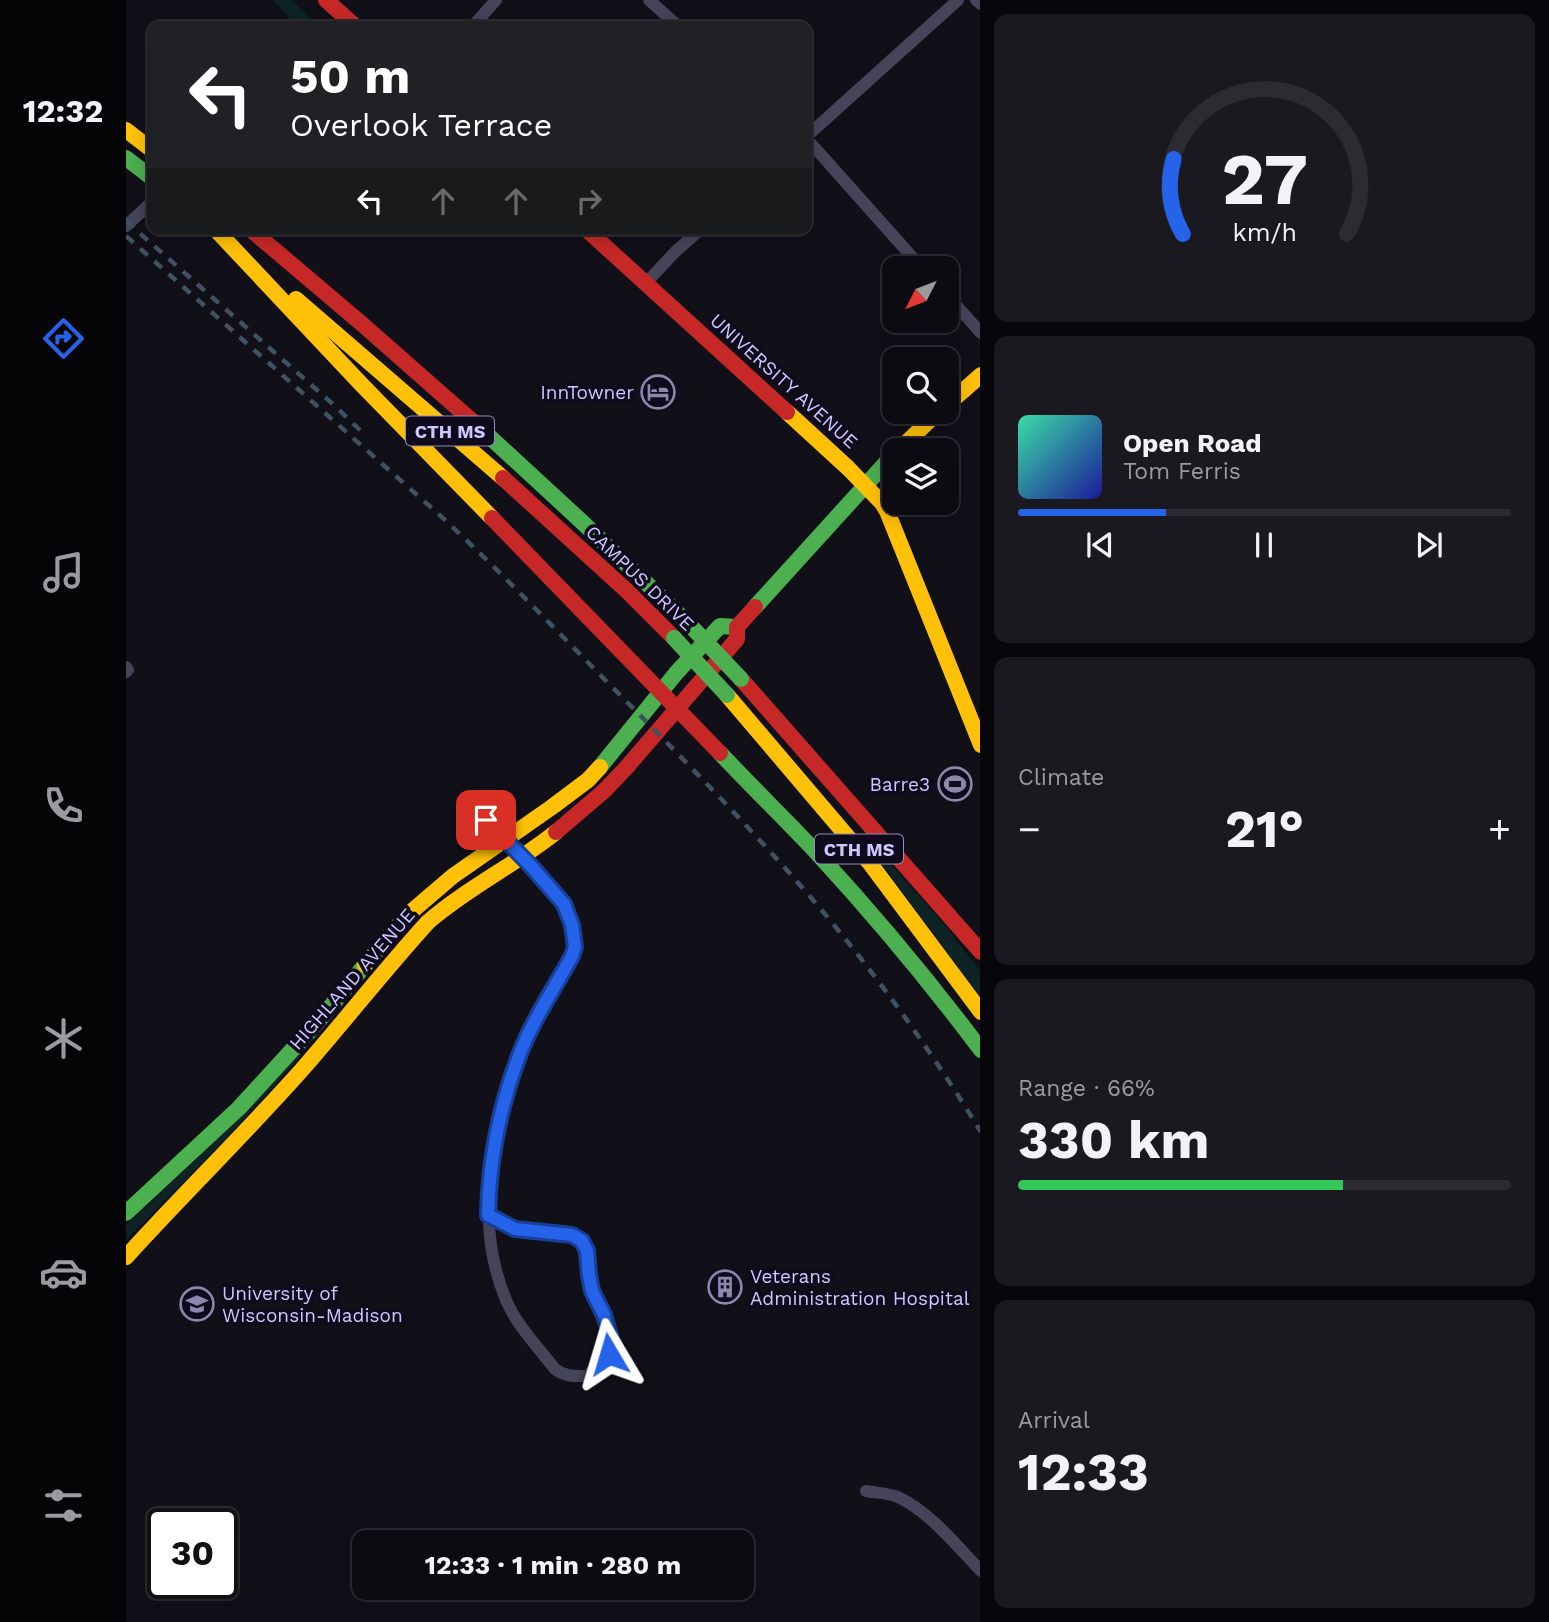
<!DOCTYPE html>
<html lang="en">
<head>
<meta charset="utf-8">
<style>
  :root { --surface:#0d0b12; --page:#1b1920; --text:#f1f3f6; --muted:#9a9b9f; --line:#2d2b32; --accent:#2563eb }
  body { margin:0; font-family:"Work Sans",sans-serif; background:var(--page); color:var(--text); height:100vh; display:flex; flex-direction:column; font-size:26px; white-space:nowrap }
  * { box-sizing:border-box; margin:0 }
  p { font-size:23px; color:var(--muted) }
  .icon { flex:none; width:38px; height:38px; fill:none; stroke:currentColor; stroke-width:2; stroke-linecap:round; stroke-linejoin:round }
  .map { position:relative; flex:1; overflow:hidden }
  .drawer { display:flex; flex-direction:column; gap:14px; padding:14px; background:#07060a; width:569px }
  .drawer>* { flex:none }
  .guide { position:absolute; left:21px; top:21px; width:665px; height:214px; border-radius:14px; box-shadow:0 4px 18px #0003,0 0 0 2px var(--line); background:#202124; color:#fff; overflow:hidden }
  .needle { width:46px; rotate:228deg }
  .fabs { position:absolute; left:756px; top:256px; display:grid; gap:14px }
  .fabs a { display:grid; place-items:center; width:77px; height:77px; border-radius:14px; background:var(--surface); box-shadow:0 4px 18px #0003,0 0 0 2px var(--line); font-size:35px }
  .speed { position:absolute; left:21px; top:1508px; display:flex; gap:14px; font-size:35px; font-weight:700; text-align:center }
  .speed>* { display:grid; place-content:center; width:91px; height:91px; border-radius:50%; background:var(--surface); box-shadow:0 4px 18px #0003,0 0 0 2px var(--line); line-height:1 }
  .speed .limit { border:4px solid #111; border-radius:10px; background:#fff; color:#111 }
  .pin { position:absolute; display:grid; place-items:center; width:60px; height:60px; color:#fff; margin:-30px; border-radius:14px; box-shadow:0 4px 10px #0006 }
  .me { position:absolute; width:77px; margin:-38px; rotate:353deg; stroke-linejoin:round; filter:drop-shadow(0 0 5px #0008) }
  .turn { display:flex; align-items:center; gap:24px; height:147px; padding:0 28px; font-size:32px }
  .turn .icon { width:91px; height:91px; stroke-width:2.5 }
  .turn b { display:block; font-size:49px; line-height:60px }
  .lanes { display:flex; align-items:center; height:66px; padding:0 28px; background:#0003; justify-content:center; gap:35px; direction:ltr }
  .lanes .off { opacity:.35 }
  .big { font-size:52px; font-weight:700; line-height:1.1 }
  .drawer .widget { flex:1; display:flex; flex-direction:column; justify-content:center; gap:10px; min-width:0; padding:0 24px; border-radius:14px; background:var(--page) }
  .drawer .dial { align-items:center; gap:0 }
  .dial svg { height:182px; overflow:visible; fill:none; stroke:var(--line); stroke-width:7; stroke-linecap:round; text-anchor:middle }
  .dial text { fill:var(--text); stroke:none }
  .song { display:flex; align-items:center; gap:21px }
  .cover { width:84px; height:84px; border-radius:10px; background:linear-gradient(135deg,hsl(160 70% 55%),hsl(240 70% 35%)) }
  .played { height:7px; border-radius:4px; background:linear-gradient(90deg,var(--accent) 30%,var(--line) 30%) }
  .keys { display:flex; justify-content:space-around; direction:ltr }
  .heat { display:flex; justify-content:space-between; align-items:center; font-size:38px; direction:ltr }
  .charge { height:10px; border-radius:5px; background:linear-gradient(90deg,#34c759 66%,var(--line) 0) }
  .trip { position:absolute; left:226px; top:1530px; width:402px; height:70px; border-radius:14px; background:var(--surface); box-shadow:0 4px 18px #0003,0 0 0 2px var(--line); font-weight:700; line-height:70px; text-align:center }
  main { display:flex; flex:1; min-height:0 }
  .tabs { display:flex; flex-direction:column; width:126px; justify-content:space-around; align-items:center; background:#050407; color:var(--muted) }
  .tabs .icon { width:49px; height:49px }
  .tabs .selected { color:var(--accent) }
  .tabs b { font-size:32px; color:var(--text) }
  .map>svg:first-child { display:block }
  .green { fill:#0e2324 }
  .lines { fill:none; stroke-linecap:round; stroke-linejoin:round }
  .street { stroke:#464459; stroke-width:12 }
  .fast { stroke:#4caf50; stroke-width:16 }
  .slow { stroke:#ffc107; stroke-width:16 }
  .jam { stroke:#c62828; stroke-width:16 }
  .rail { stroke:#3f5163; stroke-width:4.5; stroke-dasharray:10 9; stroke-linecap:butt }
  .fast-bridge { stroke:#4caf50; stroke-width:16 }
  .route-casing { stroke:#184099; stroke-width:18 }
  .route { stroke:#2563eb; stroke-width:12 }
  .labels { text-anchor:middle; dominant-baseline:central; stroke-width:7; stroke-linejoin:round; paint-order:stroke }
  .shield { fill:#0f0b1c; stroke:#968fbb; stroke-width:2 }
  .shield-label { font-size:18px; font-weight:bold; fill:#d0c7ff }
  .street-label { font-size:19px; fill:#d0c7ff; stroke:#0f0b1c }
  .poi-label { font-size:19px; fill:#d0c7ff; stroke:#0f0b1c; text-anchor:end }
</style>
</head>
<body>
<main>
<nav class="tabs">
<b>12:32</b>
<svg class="icon selected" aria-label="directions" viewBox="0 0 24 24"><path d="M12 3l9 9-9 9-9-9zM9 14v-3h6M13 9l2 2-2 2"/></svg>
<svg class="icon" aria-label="music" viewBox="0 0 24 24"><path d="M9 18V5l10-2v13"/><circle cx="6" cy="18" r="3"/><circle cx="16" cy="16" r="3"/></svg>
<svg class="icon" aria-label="phone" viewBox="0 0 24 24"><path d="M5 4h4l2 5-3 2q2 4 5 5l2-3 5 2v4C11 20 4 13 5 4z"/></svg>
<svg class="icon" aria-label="climate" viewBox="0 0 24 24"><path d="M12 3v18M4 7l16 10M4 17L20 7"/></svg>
<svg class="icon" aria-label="car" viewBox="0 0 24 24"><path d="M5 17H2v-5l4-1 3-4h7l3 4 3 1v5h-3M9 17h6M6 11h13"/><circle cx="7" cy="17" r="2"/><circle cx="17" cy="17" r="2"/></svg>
<svg class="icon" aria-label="filters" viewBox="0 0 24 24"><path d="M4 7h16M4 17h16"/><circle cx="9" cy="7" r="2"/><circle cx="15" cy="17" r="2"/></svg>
</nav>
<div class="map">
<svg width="855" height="1622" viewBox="0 0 855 1622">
  <rect width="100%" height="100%" fill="#110f18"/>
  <g class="green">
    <path d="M147 0H165L190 23V26H168L167 22Z"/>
    <path d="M737 833 817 923 854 970V996L735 836Z"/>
    <path d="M174 1053 176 1055 105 1134 0 1240V1225L108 1124Z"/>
  </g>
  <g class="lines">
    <g class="street">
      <path d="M523 0 552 26"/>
      <path d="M850 0 855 4"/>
      <path d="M347 26 370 0"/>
      <path d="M681 136 832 0"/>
      <path d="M681 140 689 148 796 268"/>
      <path d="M0 226 26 202"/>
      <path d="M520 283 549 252 575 229"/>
      <path d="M821 295 855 333"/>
      <path d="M0 667 2 670 0 672"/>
      <path d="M360 820 405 866 438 904 446 925 449 947 446 956C428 989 407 1021 393 1055 384 1078 379 1103 373 1127 360 1187 356 1242 380 1300 391 1326 412 1347 429 1369 439 1377 449 1376 461 1376 470 1367 486 1357 486 1343 486 1327 469 1303 466 1287 462 1273 466 1250 455 1240 444 1231 406 1233 391 1230 381 1227 371 1220 362 1215"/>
      <path d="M740 1491C750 1493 763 1493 772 1497 804 1512 831 1546 855 1571"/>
    </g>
    <g class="fast">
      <path d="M0 158 26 178"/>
      <path d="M353 427 455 521 561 622"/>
      <path d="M629 607 768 454"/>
      <path d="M594 753C626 787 659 819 691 853 749 916 804 982 855 1050"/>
      <path d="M474 767 551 672 594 626 611 627"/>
      <path d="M0 1213 113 1108 190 1024 239 965"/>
    </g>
    <g class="slow">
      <path d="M0 130 26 150"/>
      <path d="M93 233 235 384 366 518"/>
      <path d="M170 299 377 478"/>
      <path d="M821 405 855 375"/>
      <path d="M661 412 722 468 756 503 761 511 855 745"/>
      <path d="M773 450 813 411"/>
      <path d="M601 695 743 862 855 1012"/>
      <path d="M239 965 279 917 327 876 426 807 462 780 474 767"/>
      <path d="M0 1257C59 1192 122 1131 180 1065 221 1018 260 968 302 922 341 888 389 865 430 832"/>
    </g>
    <g class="jam">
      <path d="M200 0 229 26"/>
      <path d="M124 229 236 324 353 427"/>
      <path d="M460 229 661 412"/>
      <path d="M377 478 501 591 548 638"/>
      <path d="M366 518 594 753"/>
      <path d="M615 679 855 952"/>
      <path d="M430 832 478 791 500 768 611 639V627L629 607"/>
    </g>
    <g class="rail">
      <path d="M0 221 209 406 237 433"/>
      <path d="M0 236 308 510C376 572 438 639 503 704 552 754 602 805 649 857 726 941 795 1034 855 1132"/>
    </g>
    <g class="fast-bridge">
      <path d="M561 622 615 679"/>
      <path d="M548 638 601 695"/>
    </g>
  </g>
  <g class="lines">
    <defs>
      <path id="route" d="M360 820 405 866 438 904 446 925 449 947 446 956C428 989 406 1021 393 1056 374 1106 363 1162 362 1215L389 1229 446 1235 456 1241 461 1251 463 1275 466 1291 478 1315 486 1342 483 1354"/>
    </defs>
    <use href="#route" class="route-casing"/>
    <use href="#route" class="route"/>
  </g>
  <defs>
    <symbol id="hotel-ring" viewBox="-11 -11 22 22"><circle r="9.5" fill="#0f0b1c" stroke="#8d87ae" stroke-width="1.5"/><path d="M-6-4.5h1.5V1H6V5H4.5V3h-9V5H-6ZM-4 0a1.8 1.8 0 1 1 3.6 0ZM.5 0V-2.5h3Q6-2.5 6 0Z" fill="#8d87ae"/></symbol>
    <symbol id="stadium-ring" viewBox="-11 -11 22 22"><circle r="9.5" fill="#0f0b1c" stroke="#8d87ae" stroke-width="1.5"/><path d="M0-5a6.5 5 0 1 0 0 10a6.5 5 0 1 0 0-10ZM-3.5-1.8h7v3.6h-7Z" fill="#8d87ae"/></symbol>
    <symbol id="building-ring" viewBox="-11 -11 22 22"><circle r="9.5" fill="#0f0b1c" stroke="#8d87ae" stroke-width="1.5"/><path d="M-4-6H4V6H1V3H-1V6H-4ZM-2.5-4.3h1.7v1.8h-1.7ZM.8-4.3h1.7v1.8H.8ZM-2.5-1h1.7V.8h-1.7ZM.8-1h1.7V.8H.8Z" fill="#8d87ae"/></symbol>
    <symbol id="university-ring" viewBox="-11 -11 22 22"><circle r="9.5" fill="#0f0b1c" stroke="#8d87ae" stroke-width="1.5"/><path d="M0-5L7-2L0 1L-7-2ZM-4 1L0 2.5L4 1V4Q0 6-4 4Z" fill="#8d87ae"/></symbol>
  </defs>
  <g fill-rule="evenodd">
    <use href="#hotel-ring" x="513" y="373" width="38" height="38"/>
    <use href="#stadium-ring" x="810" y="765" width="38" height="38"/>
    <use href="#building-ring" x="580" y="1268" width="38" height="38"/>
    <use href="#university-ring" x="52" y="1285" width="38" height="38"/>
  </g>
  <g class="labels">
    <g class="shield">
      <rect x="280" y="416.5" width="88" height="29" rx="5"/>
      <rect x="689" y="834.5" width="88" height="29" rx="5"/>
    </g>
    <g class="shield-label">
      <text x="324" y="431">CTH MS</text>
      <text x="733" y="849">CTH MS</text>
    </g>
    <g class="street-label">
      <text transform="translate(658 381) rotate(42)">UNIVERSITY AVENUE</text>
      <text transform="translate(514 578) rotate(44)">CAMPUS DRIVE</text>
      <text transform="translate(226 979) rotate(-49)">HIGHLAND AVENUE</text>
    </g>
    <g class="poi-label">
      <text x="508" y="392">InnTowner</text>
      <text x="804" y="784">Barre3</text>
      <text x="624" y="1276" text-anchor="start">Veterans<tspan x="624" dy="22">Administration Hospital</tspan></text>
      <text x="96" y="1293" text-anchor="start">University of<tspan x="96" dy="22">Wisconsin-Madison</tspan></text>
    </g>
  </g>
</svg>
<div class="fabs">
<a><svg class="needle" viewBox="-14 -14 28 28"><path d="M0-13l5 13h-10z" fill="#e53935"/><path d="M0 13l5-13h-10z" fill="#9a9b9f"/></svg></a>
<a><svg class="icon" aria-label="search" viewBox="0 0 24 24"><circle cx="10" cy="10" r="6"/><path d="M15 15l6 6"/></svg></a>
<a><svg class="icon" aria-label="layers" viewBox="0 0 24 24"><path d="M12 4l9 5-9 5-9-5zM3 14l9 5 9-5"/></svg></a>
</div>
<div class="speed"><div class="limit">30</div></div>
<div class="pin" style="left:360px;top:820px;background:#d93025"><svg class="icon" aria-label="arrive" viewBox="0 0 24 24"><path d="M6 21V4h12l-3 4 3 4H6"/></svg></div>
<svg class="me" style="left:483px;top:1354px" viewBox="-20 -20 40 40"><path d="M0-17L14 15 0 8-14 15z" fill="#2563eb" stroke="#fff" stroke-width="4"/></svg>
<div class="trip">12:33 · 1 min · 280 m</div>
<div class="guide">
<div class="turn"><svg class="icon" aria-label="left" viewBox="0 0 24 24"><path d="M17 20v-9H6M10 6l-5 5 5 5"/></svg><div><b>50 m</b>Overlook Terrace</div></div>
<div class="lanes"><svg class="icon" aria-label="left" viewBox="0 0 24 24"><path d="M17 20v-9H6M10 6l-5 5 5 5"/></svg><svg class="icon off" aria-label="ahead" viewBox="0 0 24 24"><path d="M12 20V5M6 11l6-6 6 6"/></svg><svg class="icon off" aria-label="ahead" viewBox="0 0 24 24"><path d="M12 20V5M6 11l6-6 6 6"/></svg><svg class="icon off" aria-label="right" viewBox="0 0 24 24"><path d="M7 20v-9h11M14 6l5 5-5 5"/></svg></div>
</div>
</div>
<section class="drawer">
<div class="widget dial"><svg viewBox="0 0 100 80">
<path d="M14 69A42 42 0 1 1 86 69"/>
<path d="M14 69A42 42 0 0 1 10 36" stroke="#2563eb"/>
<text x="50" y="56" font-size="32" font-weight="700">27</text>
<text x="50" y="72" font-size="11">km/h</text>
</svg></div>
<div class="widget">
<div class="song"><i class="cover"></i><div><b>Open Road</b><p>Tom Ferris</p></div></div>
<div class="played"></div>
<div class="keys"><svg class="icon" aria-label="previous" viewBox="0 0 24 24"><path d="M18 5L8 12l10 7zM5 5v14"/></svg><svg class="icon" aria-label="pause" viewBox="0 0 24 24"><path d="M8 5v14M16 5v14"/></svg><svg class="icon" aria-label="next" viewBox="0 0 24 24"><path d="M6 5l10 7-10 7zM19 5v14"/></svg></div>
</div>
<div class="widget"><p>Climate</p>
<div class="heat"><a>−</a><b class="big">21°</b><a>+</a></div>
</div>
<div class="widget"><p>Range · 66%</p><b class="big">330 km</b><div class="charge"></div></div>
<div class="widget"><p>Arrival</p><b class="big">12:33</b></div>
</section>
</main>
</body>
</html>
